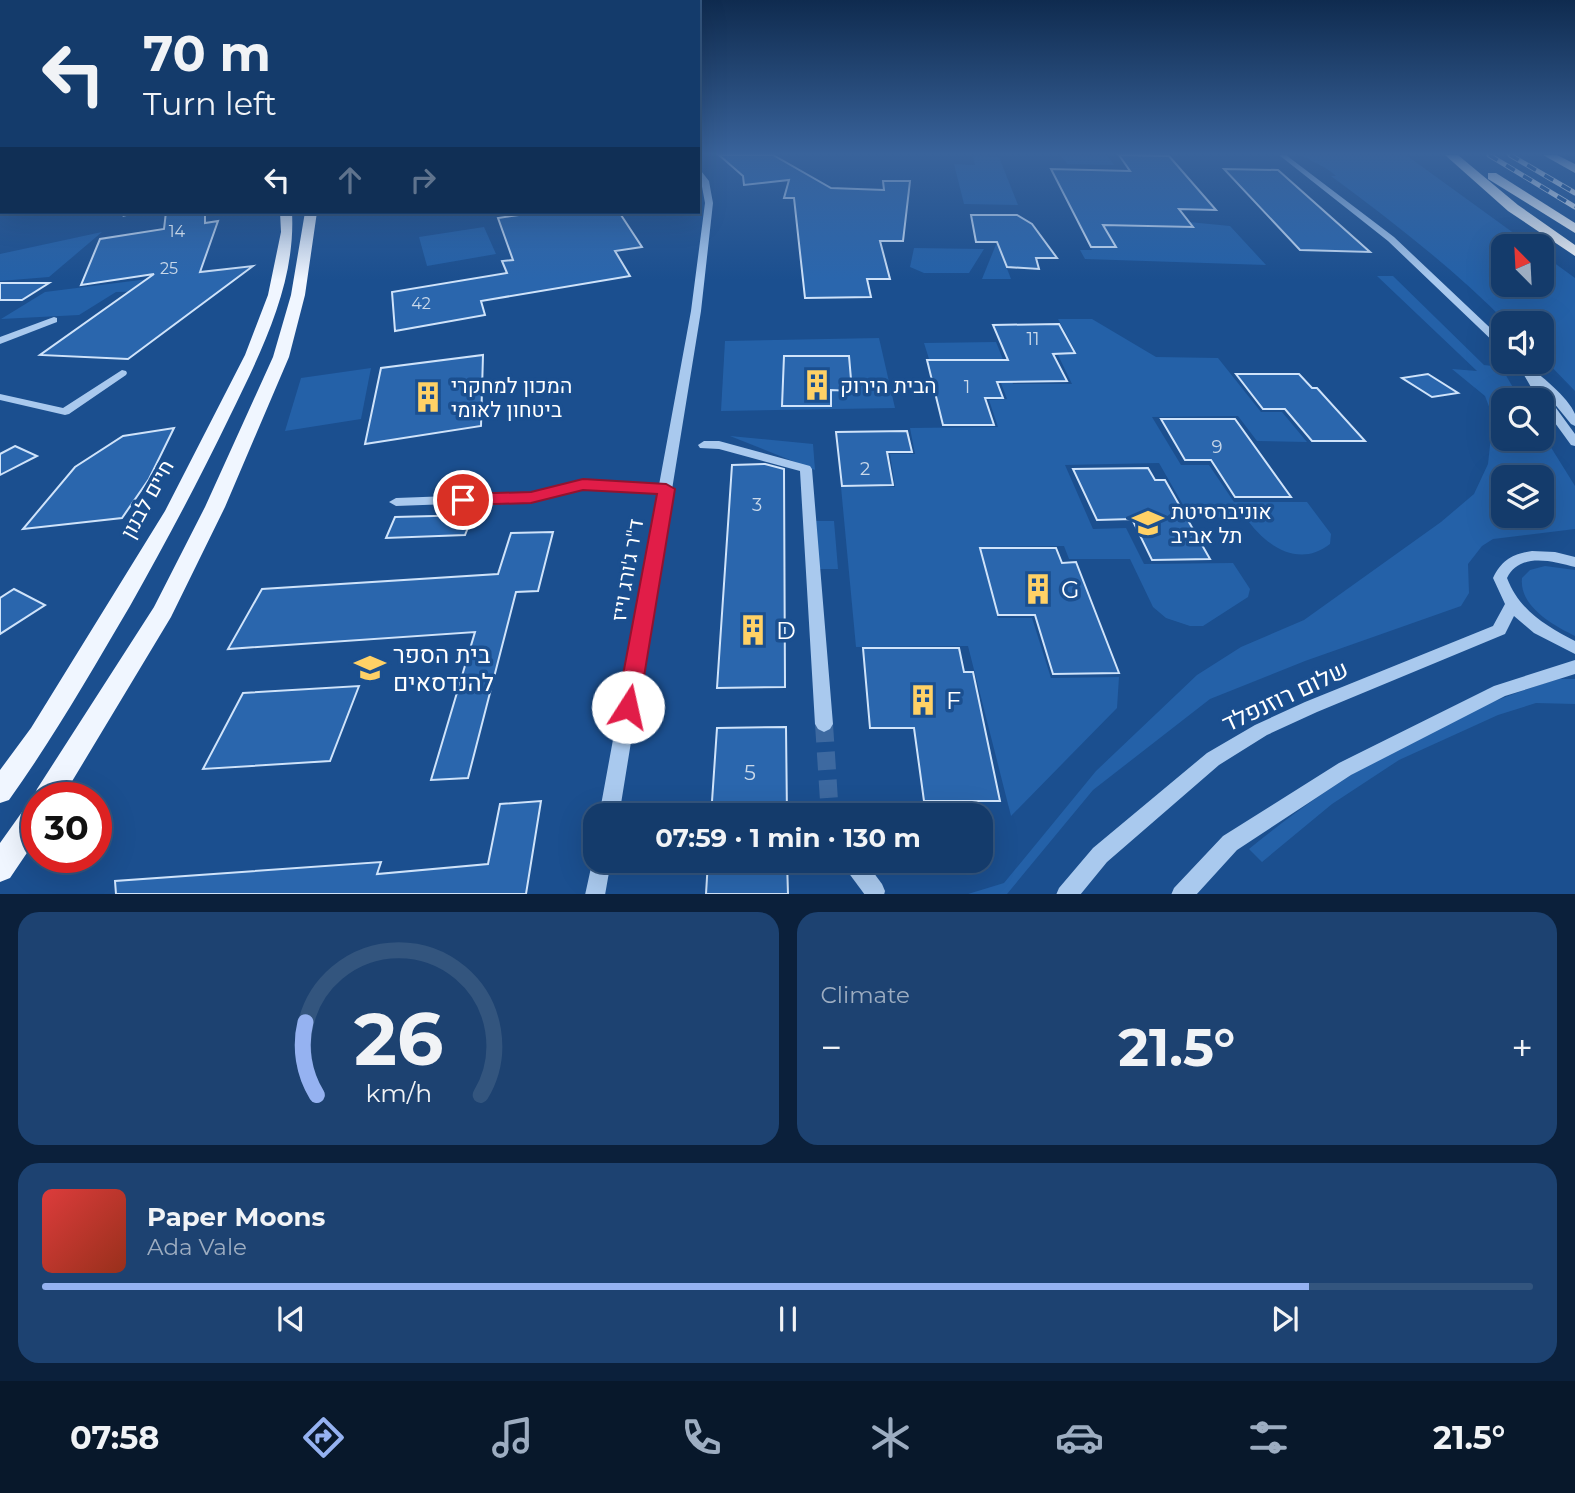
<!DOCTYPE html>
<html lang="en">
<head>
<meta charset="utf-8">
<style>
  :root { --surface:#143b6b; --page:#1d4271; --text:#f1f3f6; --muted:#9dadc1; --line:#33557e; --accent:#95b2f1 }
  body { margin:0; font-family:Montserrat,Heebo,sans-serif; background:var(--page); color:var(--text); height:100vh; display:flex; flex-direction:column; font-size:26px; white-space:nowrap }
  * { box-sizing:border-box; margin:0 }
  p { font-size:23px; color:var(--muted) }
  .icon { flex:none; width:38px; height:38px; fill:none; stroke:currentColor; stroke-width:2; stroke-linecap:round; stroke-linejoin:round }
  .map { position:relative; height:894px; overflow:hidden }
  .drawer { display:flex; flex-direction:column; gap:18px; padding:18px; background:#0b203b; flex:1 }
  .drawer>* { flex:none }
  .banner { position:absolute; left:0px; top:0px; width:700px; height:214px; box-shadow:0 7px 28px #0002,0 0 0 2px var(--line); background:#143b6b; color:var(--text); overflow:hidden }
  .needle { width:46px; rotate:336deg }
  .controls { position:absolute; left:1491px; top:234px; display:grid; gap:14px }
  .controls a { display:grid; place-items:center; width:63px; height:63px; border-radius:14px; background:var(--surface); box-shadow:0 7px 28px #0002,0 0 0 2px var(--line); font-size:35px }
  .speed { position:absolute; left:21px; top:782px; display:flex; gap:14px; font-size:35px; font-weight:700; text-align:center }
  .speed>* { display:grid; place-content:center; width:91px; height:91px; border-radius:50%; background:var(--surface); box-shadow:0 7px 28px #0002,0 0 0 2px var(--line); line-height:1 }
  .speed .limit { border:10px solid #d22; background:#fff; color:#111 }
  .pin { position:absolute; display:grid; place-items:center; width:60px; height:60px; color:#fff; margin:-30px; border:4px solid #fff; border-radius:50%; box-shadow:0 2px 7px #0007 }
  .me { position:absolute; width:77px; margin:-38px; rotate:10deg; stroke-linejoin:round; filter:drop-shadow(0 0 5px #0008) }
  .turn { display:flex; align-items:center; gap:24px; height:147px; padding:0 28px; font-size:32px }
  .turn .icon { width:91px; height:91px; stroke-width:2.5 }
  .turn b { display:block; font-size:49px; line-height:60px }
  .lanes { display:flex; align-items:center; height:66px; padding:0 28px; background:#0003; justify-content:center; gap:35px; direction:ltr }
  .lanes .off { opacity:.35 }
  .big { font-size:52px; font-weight:700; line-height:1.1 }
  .drawer .widget { flex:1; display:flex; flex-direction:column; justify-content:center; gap:10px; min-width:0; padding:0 24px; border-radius:21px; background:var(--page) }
  .drawer .dial { align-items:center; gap:0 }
  .dial svg { height:182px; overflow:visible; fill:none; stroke:var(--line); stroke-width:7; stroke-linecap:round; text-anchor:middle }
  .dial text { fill:var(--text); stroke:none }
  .song { display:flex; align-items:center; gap:21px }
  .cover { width:84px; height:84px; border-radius:10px; background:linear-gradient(135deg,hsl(0 70% 55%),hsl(10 70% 35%)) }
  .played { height:7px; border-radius:4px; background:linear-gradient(90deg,var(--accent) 85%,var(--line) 85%) }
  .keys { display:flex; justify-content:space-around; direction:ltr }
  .heat { display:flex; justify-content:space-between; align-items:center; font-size:38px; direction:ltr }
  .drawer .tiles { flex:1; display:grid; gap:18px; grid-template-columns:1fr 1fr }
  .widget:last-child { grid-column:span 2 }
  .trip { position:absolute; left:583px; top:803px; width:410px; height:70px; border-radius:21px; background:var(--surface); box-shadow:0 7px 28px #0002,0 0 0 2px var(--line); font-weight:700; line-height:70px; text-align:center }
  .tab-bar { display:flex; height:112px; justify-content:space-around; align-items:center; background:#08182b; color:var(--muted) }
  .tab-bar .icon { width:49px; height:49px }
  .tab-bar .on { color:var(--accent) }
  .tab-bar b { font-size:32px; color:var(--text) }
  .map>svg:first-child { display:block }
  .green { fill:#2461a8; fill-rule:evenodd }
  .building { fill:#2a66ad; stroke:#cfe3fa; stroke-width:2 }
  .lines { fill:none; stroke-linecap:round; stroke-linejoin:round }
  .minor-tunnel { stroke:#3d69a0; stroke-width:18; stroke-dasharray:18 10; stroke-linecap:butt }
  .minor { fill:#a9c9ee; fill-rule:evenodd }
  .major { fill:#f0f6ff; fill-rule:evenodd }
  .highway { fill:#fff; fill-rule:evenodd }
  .rail-casing { stroke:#fff; stroke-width:5 }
  .rail { stroke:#1b4f8f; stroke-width:3.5; stroke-dasharray:10; stroke-linecap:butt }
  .route { fill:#e11d48; stroke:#92132f; stroke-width:2 }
  .labels { text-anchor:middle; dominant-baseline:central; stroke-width:7; stroke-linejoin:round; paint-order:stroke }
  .far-number-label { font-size:16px; fill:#cad9ea }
  .number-label { font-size:18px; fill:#cad9ea }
  .poi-label { font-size:21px; fill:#fff; stroke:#1b4f8f; text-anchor:start }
  .street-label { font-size:21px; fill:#fff; stroke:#1b4f8f }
  .near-number-label { font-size:21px; fill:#cad9ea }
  .near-poi-label { font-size:24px; fill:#fff; stroke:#1b4f8f; text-anchor:start }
  .near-street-label { font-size:24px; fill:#fff; stroke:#1b4f8f }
</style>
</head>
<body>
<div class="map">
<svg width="1575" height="895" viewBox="0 0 1575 895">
  <rect width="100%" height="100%" fill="#1b4f8f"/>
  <g class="green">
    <path d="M1060 155H1107L1114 165 1067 164Z"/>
    <path d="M1302 155H1406L1533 247H1503V285H1542V254L1575 278V391L1542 357V324H1508C1454 269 1393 222 1331 176H1336C1326 166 1313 163 1302 155Z"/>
    <path d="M973 156 999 157 1018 205 964 204 954 164 975 165Z"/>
    <path d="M1189 222 1230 226 1266 265 1085 259 1080 250H1092L1090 245 1103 225 1192 227Z"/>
    <path d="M484 227 496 254 427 266 419 237Z"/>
    <path d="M102 232 49 277 0 281V254Z"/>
    <path d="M997 242 1011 279H982Z"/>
    <path d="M914 248 984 249 969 273H924L910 267Z"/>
    <path d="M172 276 159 291 116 292 79 315 1 319 45 292Z"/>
    <path d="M1377 276H1393L1484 365 1501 367 1521 401H1503V439H1542V433L1575 486V529L1493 539 1482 546 1468 564 1469 593 1461 606 1305 661 1210 699 1093 790 1007 894H968L1004 883 1096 771 1197 675 1241 647 1304 620 1441 522 1474 494 1488 464 1493 417 1485 396 1452 369 1477 371ZM1503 478H1542V516H1503Z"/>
    <path d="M1058 319H1092L1156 357 1218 358 1261 412H1282L1307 442 1257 441 1238 416 1152 417 1181 465H1209L1234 502H1307L1331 534 1330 544C1298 569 1265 545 1246 518L1190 517 1159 463 1065 465 1093 529 1126 528 1144 564 1233 563 1250 589 1248 597 1203 626H1190L1166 618 1153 607 1130 559H1069L1064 546 979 547 998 618H1032L1051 678 1119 677 1117 708 1011 816 968 646 856 647 841 487H895L890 454H915L910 428 998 427 989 400 1007 399 992 359H929L924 343 996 342 1013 384H1072L1058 355 1077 354Z"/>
    <path d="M879 338 895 408 721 411 725 341Z"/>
    <path d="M371 368 361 419 285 431 301 378Z"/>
    <path d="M730 436 813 444 815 470Z"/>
    <path d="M814 521H834L838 569H817Z"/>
    <path d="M1545 566 1575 570V636C1552 625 1519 606 1522 578L1530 570Z"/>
    <path d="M1559 679H1575V704L1536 703 1498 715 1399 760 1332 804 1262 862 1249 849C1341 774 1445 712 1559 679Z"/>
  </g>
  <g class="building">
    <path d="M719 155H773L831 188 884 190 883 181H910L903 241H880L890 279H867L871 297 805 298 794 198H784L789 180 744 185 743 176Z"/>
    <path d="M1119 155 1169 156 1216 210 1179 209 1193 227 1103 225 1116 247H1091L1051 169 1130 171Z"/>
    <path d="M1224 169 1278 170 1370 252 1300 250Z"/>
    <path d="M166 212H205V223L218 221 200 272 253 266 128 359 40 355 154 274 81 285 100 239 164 229Z"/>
    <path d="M541 212H619L642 247 615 251 630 276 481 301 485 315 395 331 392 292 507 273 502 261 513 260 498 218Z"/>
    <path d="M971 215H1017L1032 224 1057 258H1036L1039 269 1007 267 997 242H976Z"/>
    <path d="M0 283H49L22 300H0Z"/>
    <path d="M1059 324 1075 353 1053 354 1067 381 997 382 1003 398H985L994 425H943L927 360H1008L993 325Z"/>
    <path d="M483 355 481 426 365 444 381 368Z"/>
    <path d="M784 356H849L852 391 831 390V406H782Z"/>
    <path d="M1236 374H1299L1312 388H1317L1365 441H1312L1285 409H1263Z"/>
    <path d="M1428 374 1458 393 1432 397 1402 378Z"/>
    <path d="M1161 419H1235L1291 497H1235L1211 460H1185Z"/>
    <path d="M174 428 149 479 122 518 23 529 75 467 123 436Z"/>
    <path d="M907 431 912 452H887L893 485 842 486 836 432Z"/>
    <path d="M15 446 37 456 0 475V454Z"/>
    <path d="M765 464 784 469 785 687 717 688 732 465Z"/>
    <path d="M1148 468 1155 480H1165L1210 559 1152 560 1132 519 1097 520 1073 469Z"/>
    <path d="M473 515 465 535 386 538 395 517Z"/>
    <path d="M553 532 538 591 516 592 468 778 431 780 475 632 228 649 262 589 498 574 511 533Z"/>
    <path d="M980 548H1056L1062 563 1076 562 1119 673 1053 674 1035 615H998Z"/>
    <path d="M14 589 45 605 0 634V598Z"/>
    <path d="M863 648H959L964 672H973L1000 801H924L914 728H870Z"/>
    <path d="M359 686 330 761 203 769 243 693Z"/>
    <path d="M786 727 787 816H711L717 728Z"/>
    <path d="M541 801 526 894H116L115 881 381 862 377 874 488 864 500 804Z"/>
    <path d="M708 861H787L788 894H706Z"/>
  </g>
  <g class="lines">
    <path class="minor-tunnel" d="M824 724 830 816"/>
    <g class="minor">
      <path d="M1279 155H1286L1394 237 1503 340V348L1499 347 1388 241Z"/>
      <path d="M698 167 709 181 713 203 701 311 619 816H599L658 494 583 488 531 501 396 506 389 502 396 498 531 493 583 480 659 485 691 311 705 203 701 181 698 175Z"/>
      <rect x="0" y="189" width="2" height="4"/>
      <path d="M120 212H128L130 215 123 217Z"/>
      <path d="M54 317 57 318V322L0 344V337Z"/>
      <path d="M1525 365C1538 372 1569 398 1575 414 1575 415 1575 424 1575 426L1571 424 1540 386 1575 434V446L1571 445 1542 405V401H1539L1520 368Z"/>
      <path d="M122 370 126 371 127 373 126 375 69 414 65 415 0 400V394L63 408Z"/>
      <path d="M704 441H719L810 466 812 469 833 724 830 729 824 732 818 729 815 724 800 471 719 449 700 448 698 445Z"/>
      <path d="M1532 551 1555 552 1575 557V567C1552 561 1520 552 1507 578 1519 610 1546 626 1575 641V654L1534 633 1514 616 1505 634 1317 712 1267 735 1219 765 1107 862 1080 895H1056L1059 888 1093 848 1207 753 1255 725 1305 702 1493 626 1505 604 1493 578C1502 560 1512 554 1532 551Z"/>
      <path d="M1575 660V674L1505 696 1351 775 1237 850 1196 895H1171L1174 888 1223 836 1339 763 1494 686Z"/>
      <path d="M594 854 595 861H611L605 895H585Z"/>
      <path d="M842 861H865L882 884 885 891 884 895H865L845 868Z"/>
    </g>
    <g class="major">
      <path d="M280 212H292C296 285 260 354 229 418 198 482 165 544 130 606 91 672 54 737 9 800L0 803V770L31 728 165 511 245 355 268 295 281 232Z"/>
      <path d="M305 212H317L305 295 289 357 225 507 171 617 62 798H37V838L10 878 0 882V843L27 805 35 802 33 798 37 789 154 607 205 507 273 357 291 295Z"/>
    </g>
    <g class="highway">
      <path d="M1445 155H1458L1518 205 1575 245V256L1508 211Z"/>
      <path d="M1543 155H1557L1575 164V173Z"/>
      <path d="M1488 173H1496L1575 223V233L1488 179Z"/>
    </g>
    <defs>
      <g id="rail">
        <path d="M1489 155 1575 207"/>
        <path d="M1510 155 1575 193"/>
      </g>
    </defs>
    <use href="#rail" class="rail-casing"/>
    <use href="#rail" class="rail"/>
  </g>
  <linearGradient id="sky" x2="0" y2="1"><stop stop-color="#0f2b4f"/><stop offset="0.55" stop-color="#39639b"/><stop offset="1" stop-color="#39639b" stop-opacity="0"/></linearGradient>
  <rect width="1575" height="280" fill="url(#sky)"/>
  <path class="route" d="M583 479 666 484 675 489 639 707 636 714 628 716 620 714 617 707 657 494 583 490 531 503 463 505 454 500 463 494 531 492Z"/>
  <defs>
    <symbol id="building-bare" viewBox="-9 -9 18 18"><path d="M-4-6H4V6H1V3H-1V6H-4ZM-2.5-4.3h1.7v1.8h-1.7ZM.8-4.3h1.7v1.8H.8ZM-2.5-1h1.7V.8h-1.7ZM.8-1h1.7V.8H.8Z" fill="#ffd166" stroke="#1b4f8f" stroke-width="2.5" paint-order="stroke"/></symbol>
    <symbol id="university-bare" viewBox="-9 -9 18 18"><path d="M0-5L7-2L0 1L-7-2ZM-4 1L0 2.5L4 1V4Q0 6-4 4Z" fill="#ffd166" stroke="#1b4f8f" stroke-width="2.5" paint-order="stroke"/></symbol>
  </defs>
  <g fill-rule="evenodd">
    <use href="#building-bare" x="795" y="363" width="44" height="44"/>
    <use href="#building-bare" x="406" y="375" width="44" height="44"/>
    <use href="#university-bare" x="1126" y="501" width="44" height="44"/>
    <use href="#building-bare" x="1016" y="567" width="44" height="44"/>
    <use href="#building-bare" x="731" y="608" width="44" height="44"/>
    <use href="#university-bare" x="348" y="646" width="44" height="44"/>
    <use href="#building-bare" x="901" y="678" width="44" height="44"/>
  </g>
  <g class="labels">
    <g class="far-number-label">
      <text x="177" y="231">14</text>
      <text x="169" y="268">25</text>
      <text x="421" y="303">42</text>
    </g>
    <g class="number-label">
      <text x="1033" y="339">11</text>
      <text x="967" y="387">1</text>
      <text x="1217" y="447">9</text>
      <text x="865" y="469">2</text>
      <text x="757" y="505">3</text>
    </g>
    <g class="poi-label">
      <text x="451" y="385">המכון למחקרי<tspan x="451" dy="24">ביטחון לאומי</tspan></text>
      <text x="840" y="385">הבית הירוק</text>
      <text x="1171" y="511">אוניברסיטת<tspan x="1171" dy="24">תל אביב</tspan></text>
    </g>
    <g class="street-label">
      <text transform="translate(147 499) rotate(-61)">חיים לבנון</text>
      <text transform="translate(627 570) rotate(-80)">ד"ר ג'ורג וייז</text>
    </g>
    <g class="near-number-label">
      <text x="750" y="772">5</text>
    </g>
    <g class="near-poi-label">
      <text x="1061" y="589">G</text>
      <text x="776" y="630">D</text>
      <text x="393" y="654">בית הספר<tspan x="393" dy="28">להנדסאים</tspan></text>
      <text x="946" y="700">F</text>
    </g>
    <g class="near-street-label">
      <text transform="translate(1285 696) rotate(-25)">שלום רוזנפלד</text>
    </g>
  </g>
</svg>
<div class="controls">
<a><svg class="needle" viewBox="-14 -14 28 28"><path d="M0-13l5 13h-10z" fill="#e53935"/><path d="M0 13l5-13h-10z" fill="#9dadc1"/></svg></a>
<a><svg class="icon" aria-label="sound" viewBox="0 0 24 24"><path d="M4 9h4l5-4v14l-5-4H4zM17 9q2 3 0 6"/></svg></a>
<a><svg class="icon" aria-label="search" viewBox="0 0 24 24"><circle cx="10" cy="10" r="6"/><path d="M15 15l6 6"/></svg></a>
<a><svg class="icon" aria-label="layers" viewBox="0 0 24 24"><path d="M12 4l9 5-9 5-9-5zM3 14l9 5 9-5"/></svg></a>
</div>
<div class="speed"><div class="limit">30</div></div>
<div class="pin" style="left:463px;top:500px;background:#d93025"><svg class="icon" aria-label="arrive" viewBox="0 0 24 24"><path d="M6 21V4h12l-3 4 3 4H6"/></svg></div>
<svg class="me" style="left:628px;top:707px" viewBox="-20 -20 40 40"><circle r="19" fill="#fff"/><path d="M0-13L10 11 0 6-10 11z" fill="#e11d48"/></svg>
<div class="trip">07:59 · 1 min · 130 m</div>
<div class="banner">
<div class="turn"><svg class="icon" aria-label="left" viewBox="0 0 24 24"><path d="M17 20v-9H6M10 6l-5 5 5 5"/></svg><div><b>70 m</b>Turn left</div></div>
<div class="lanes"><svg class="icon" aria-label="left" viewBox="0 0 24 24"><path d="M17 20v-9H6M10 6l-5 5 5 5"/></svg><svg class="icon off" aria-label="ahead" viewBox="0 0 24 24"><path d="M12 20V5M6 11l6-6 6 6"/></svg><svg class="icon off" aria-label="right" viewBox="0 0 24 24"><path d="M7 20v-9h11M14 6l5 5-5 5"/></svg></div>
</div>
</div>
<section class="drawer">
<div class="tiles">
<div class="widget dial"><svg viewBox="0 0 100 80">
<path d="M14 69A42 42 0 1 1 86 69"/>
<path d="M14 69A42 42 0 0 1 9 37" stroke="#95b2f1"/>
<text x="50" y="56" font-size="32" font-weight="700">26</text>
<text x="50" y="72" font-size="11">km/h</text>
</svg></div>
<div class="widget"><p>Climate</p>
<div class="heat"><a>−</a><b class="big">21.5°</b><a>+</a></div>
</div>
<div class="widget">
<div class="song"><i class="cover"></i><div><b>Paper Moons</b><p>Ada Vale</p></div></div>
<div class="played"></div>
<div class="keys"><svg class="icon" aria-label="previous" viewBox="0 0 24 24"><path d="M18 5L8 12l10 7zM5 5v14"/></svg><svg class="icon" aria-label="pause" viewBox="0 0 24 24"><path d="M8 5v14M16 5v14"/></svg><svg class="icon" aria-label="next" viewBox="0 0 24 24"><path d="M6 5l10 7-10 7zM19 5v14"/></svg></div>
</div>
</div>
</section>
<nav class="tab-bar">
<b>07:58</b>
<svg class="icon on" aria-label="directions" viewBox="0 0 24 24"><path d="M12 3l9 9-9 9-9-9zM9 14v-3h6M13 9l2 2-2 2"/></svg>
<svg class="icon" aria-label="music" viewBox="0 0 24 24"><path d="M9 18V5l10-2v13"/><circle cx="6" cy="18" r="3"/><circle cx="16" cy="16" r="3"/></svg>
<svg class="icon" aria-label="phone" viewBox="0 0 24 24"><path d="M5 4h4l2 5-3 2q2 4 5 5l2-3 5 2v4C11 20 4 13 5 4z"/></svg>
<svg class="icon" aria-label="climate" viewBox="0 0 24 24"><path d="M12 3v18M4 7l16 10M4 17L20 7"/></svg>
<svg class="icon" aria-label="car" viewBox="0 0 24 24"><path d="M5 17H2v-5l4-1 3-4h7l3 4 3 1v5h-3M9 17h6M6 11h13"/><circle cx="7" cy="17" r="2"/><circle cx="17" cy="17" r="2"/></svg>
<svg class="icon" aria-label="filters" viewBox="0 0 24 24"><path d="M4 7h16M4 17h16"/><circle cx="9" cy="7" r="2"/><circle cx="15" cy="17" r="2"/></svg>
<b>21.5°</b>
</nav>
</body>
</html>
